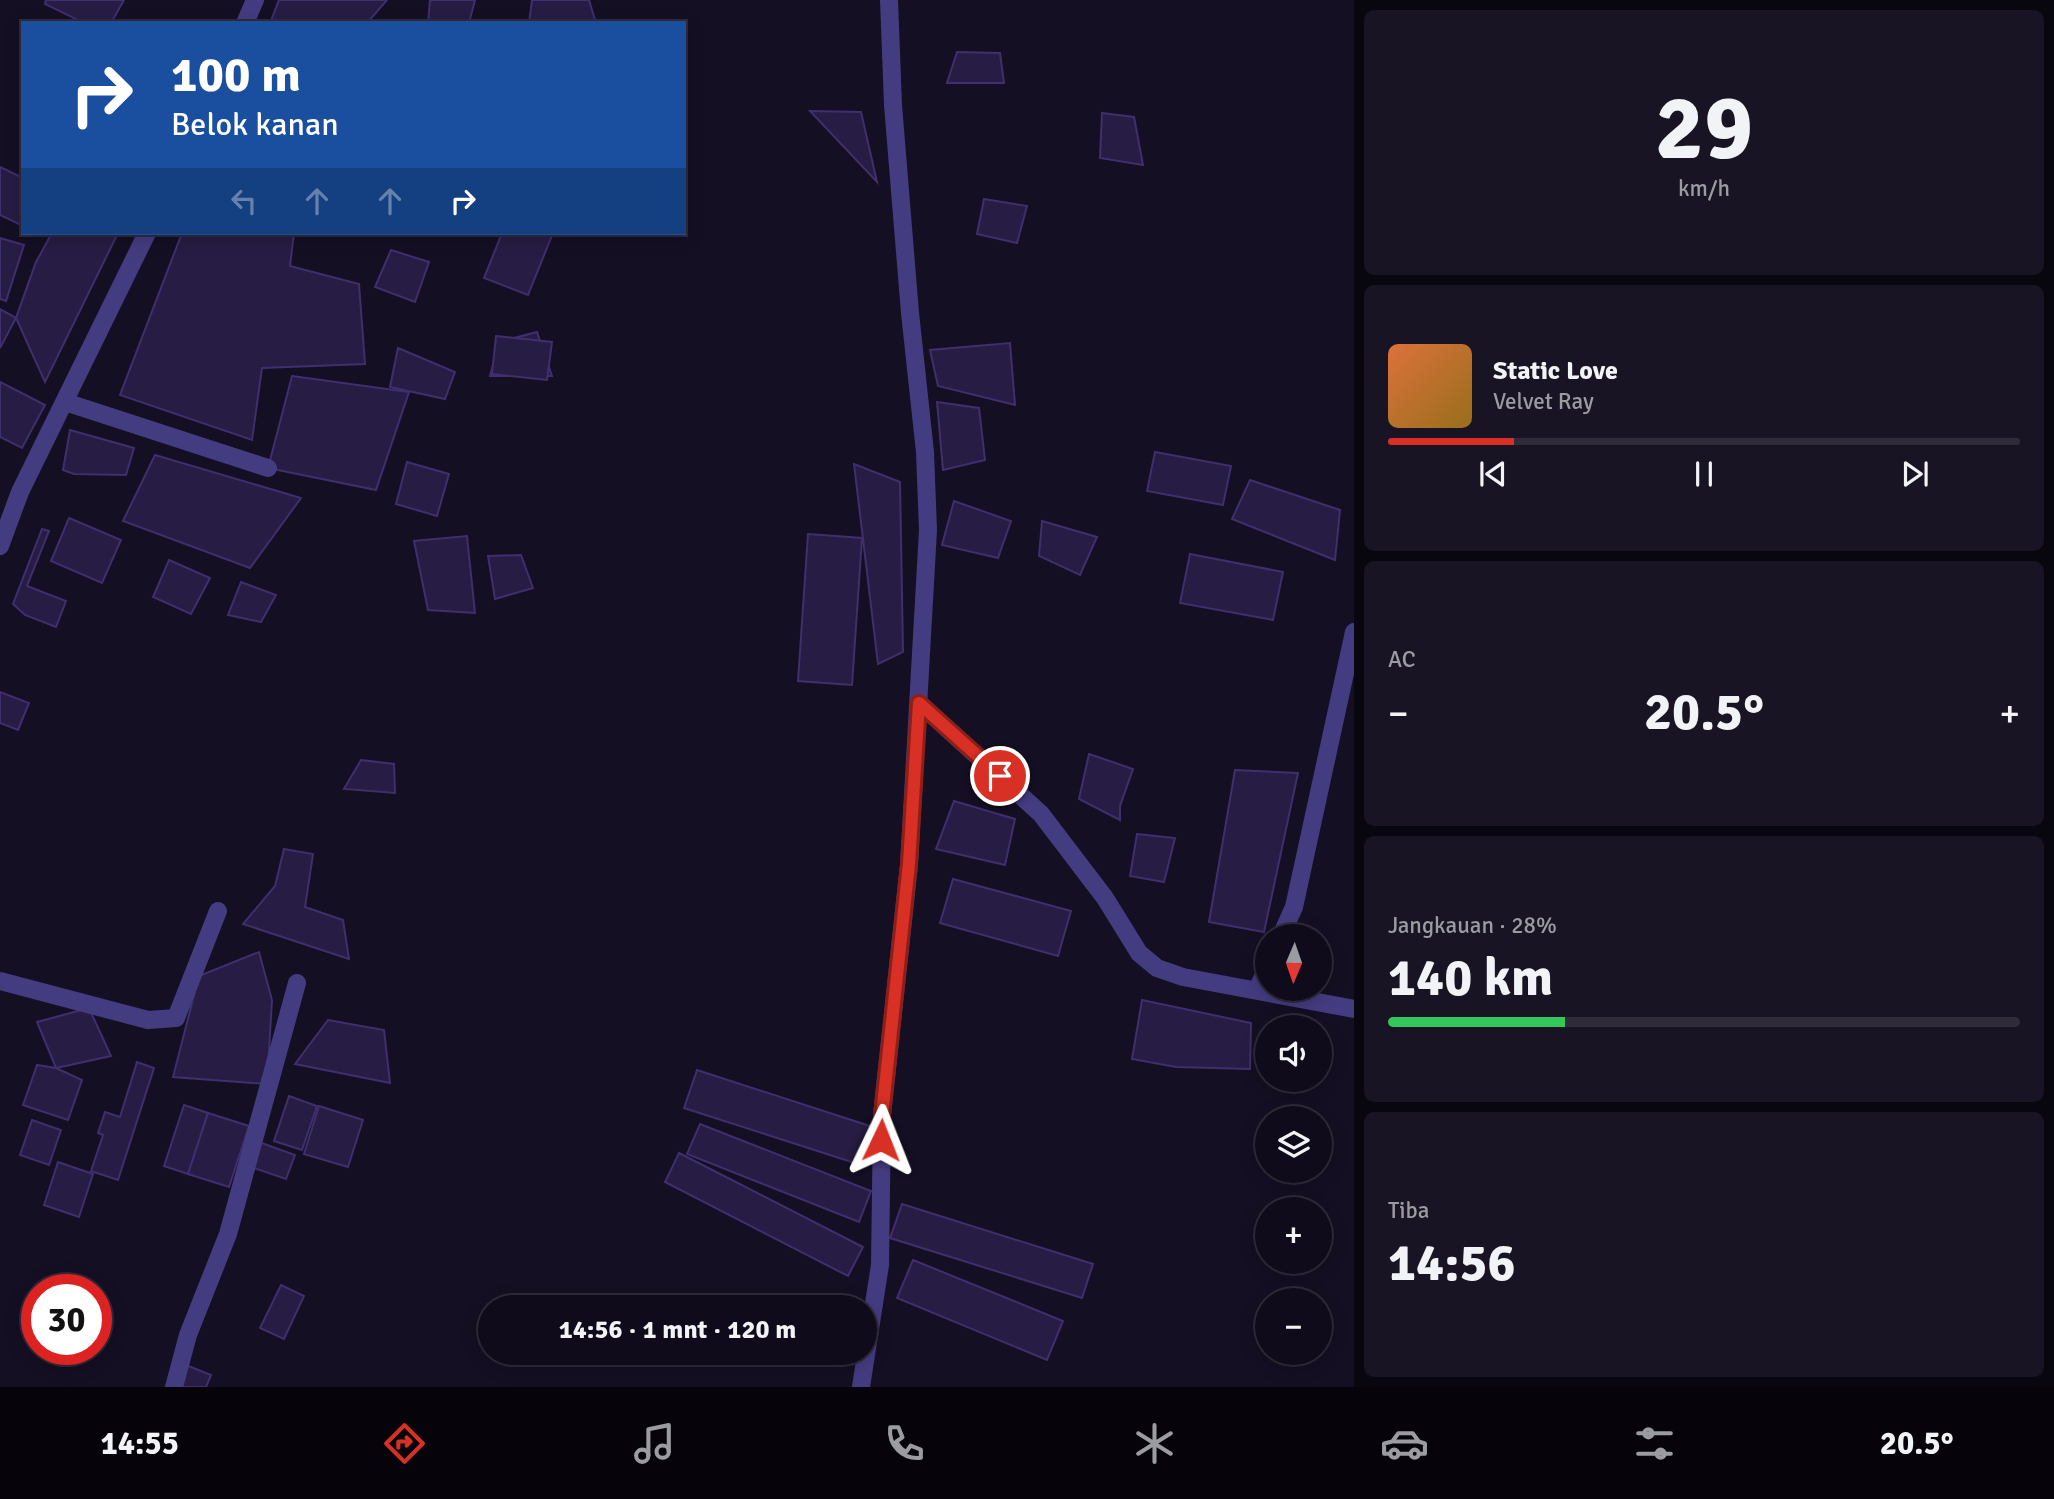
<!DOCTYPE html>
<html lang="id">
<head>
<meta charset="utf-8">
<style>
  :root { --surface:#0f0b1a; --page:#181423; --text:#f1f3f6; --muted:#9b9ba2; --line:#2f2b39; --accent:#d93025 }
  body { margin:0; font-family:Signika,sans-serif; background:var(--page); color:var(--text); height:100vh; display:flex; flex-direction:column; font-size:26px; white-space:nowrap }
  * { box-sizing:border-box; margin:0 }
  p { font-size:23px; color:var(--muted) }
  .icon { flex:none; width:38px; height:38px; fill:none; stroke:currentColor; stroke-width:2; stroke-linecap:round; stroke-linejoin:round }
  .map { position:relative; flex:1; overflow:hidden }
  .side { display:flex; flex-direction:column; gap:10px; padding:10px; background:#08060e; width:700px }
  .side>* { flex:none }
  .hud { position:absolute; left:21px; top:21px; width:665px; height:214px; border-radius:0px; box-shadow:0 4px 18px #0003,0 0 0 2px var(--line); background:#1a4fa0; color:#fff; overflow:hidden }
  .needle { width:46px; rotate:182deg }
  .tools { position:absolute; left:1255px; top:924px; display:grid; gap:14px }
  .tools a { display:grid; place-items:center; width:77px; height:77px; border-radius:50%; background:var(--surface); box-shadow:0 4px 18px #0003,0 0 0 2px var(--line); font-size:35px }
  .speed { position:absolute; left:21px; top:1274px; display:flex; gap:14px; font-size:35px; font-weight:700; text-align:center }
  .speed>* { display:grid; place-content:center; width:91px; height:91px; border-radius:50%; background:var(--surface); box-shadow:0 4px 18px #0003,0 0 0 2px var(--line); line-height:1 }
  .speed .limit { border:10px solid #d22; background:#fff; color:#111 }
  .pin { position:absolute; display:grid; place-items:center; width:60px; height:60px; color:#fff; margin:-30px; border:4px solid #fff; border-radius:50%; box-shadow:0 2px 7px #0007 }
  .me { position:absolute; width:77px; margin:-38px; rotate:2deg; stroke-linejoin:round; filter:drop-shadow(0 0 5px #0008) }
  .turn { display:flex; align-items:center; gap:24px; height:147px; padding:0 35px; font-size:32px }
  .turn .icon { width:91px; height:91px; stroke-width:2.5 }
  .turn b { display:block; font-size:49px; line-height:60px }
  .lanes { display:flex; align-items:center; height:66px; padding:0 35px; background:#0003; justify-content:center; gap:35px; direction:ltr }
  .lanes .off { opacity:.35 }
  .big { font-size:52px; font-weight:700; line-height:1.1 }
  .side .card { flex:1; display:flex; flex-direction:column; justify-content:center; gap:10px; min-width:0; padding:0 24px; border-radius:10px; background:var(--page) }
  .side .dial { align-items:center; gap:0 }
  .dial b { font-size:91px; line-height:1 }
  .song { display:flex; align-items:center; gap:21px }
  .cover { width:84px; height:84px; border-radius:10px; background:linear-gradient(135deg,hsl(20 70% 55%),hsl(40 70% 35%)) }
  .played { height:7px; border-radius:4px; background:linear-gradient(90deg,var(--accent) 20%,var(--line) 20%) }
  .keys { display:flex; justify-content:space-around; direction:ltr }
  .heat { display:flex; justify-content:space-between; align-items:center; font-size:38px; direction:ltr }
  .charge { height:10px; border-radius:5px; background:linear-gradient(90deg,#34c759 28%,var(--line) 0) }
  .trip { position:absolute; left:478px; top:1295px; width:399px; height:70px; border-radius:35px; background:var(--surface); box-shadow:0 4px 18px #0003,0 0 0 2px var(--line); font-weight:700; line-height:70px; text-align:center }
  .tab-bar { display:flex; height:112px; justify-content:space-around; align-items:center; background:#06040a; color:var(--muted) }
  .tab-bar .icon { width:49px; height:49px }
  .tab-bar .current { color:var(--accent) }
  .tab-bar b { font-size:32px; color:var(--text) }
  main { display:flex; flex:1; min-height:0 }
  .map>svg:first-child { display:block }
  .building { fill:#271c43; stroke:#402e6e; stroke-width:2 }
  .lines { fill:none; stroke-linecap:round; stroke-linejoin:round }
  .minor { stroke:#443c80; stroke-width:18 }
  .route-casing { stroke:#8d1f18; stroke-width:18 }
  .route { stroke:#d93025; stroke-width:12 }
</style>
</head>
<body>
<main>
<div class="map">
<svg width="1354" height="1387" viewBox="0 0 1354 1387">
  <rect width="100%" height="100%" fill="#140f23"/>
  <g class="building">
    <path d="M46 0H124L111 23H84L45 4Z"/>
    <path d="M279 0H387L367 23H270Z"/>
    <path d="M430 0H475L469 23H428Z"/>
    <path d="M532 0H589L596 23H529Z"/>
    <path d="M957 52 1000 53 1004 83H947Z"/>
    <path d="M810 111 861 112 877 182Z"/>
    <path d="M1102 113 1134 117 1143 165 1100 158Z"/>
    <path d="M0 167 23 178V226L0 215Z"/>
    <path d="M984 199 1027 206 1017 243 977 234Z"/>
    <path d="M52 233H118L45 382 16 318 36 262Z"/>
    <path d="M182 233H294L290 266 359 284 365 364 262 368 252 440 120 395Z"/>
    <path d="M502 233H553L528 295 484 278Z"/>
    <path d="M0 238 24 245 6 301 0 299Z"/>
    <path d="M391 250 429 262 415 302 375 287Z"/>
    <path d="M0 309 16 318 0 348Z"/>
    <path d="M537 332 552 376H490L499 342Z"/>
    <path d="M496 336 552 342 547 380 492 374Z"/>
    <path d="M1010 343 1015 405 938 386 930 350Z"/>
    <path d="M398 348 455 372 445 399 390 387Z"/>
    <path d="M292 376 409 392 376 490 268 468Z"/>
    <path d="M0 382 45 405 22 448 0 437Z"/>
    <path d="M937 402 979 408 985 460 943 470Z"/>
    <path d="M70 430 134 448 126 475 74 474 63 470Z"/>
    <path d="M1155 452 1231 466 1223 505 1147 491Z"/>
    <path d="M155 455 301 498 250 568 123 521Z"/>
    <path d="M407 462 449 474 437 516 396 504Z"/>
    <path d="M854 464 900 482 903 652 878 664Z"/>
    <path d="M1250 480 1340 510 1335 560 1232 519Z"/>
    <path d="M954 501 1011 521 998 558 942 545Z"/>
    <path d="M69 518 121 540 102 583 51 561Z"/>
    <path d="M1042 521 1097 537 1080 575 1039 556Z"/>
    <path d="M42 529 49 531 27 586 66 601 56 627 25 615 13 604Z"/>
    <path d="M808 534 862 538 852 685 798 681Z"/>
    <path d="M467 536 475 613 428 610 414 541Z"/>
    <path d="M1190 554 1283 572 1273 620 1180 603Z"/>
    <path d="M521 555 533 588 495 599 488 556Z"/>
    <path d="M169 560 210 578 191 614 153 597Z"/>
    <path d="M241 582 276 595 261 622 228 615Z"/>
    <path d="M0 692 29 703 18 730 0 723Z"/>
    <path d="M1089 754 1133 769 1120 806V820L1079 799Z"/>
    <path d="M361 760 394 764 395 793 344 789Z"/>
    <path d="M1235 770 1298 773 1264 932 1209 922Z"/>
    <path d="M954 801 1015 819 1005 865 936 849Z"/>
    <path d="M1137 834 1175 838 1164 882 1130 876Z"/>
    <path d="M284 849 313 854 305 907 343 920 349 959 243 924 275 886Z"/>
    <path d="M953 879 1071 911 1058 956 940 923Z"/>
    <path d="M259 952 272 1000 267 1084 173 1077 199 976Z"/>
    <path d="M1142 1000 1251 1023 1250 1069 1176 1067 1132 1059Z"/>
    <path d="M89 1008 111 1056 56 1068 37 1022Z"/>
    <path d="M328 1020 384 1030 390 1083 295 1064Z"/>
    <path d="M137 1062 154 1068 118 1180 91 1171 103 1135 98 1133 105 1112 120 1117Z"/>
    <path d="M37 1065 56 1068 82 1080 68 1120 23 1105Z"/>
    <path d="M697 1070 876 1128 864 1166 684 1108Z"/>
    <path d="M289 1096 317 1106 302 1150 274 1141Z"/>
    <path d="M184 1105 208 1113 188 1174 164 1166Z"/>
    <path d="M319 1106 363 1120 348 1167 304 1154Z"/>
    <path d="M208 1113 249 1126 229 1187 188 1174Z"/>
    <path d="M32 1120 61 1130 49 1165 20 1155Z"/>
    <path d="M700 1124 871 1191 859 1222 687 1154Z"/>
    <path d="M256 1141 295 1155 286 1179 248 1166Z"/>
    <path d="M679 1153 863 1247 848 1276 665 1182Z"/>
    <path d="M58 1162 93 1174 79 1217 44 1205Z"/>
    <path d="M902 1204 1093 1264 1082 1298 890 1238Z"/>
    <path d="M913 1260 1063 1321 1047 1360 897 1298Z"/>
    <path d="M281 1285 304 1296 284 1339 260 1328Z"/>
    <path d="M186 1365 211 1375 206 1387H178Z"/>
  </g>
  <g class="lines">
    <g class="minor">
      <path d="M245 23 255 0"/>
      <path d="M65 402 268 468"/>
      <path d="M0 546 20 492 147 233"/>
      <path d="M919 703 1041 814 1105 898 1139 953 1157 968 1183 977 1354 1009"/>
      <path d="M1281 936 1294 907 1354 632"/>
      <path d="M0 981 148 1020 176 1018 218 911"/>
      <path d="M1257 990 1267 968"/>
      <path d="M174 1387 188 1335 228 1234 297 983"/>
      <path d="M861 1387 880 1265 882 1115 909 865 928 530 925 452 910 313 893 105 889 0"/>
    </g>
  </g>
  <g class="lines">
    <defs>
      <path id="route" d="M881 1140 882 1115 909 864 919 703 1000 776"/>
    </defs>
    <use href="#route" class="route-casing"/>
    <use href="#route" class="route"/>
  </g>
</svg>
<div class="tools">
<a><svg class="needle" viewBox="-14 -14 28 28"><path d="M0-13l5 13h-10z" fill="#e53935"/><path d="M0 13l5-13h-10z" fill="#9b9ba2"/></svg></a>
<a><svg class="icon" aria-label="sound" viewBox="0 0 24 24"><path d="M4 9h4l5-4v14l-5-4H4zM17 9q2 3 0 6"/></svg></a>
<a><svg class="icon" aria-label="layers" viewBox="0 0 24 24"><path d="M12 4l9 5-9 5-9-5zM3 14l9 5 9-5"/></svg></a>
<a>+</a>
<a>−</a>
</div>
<div class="speed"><div class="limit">30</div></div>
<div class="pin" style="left:1000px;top:776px;background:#d93025"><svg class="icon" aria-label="arrive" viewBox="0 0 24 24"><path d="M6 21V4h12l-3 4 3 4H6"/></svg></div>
<svg class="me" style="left:881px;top:1140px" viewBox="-20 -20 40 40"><path d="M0-17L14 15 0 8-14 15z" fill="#d93025" stroke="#fff" stroke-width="4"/></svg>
<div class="trip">14:56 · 1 mnt · 120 m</div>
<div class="hud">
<div class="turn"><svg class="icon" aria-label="right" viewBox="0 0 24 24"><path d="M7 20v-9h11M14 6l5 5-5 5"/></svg><div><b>100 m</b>Belok kanan</div></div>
<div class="lanes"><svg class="icon off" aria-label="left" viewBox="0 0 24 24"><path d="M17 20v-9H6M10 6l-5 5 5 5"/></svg><svg class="icon off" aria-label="ahead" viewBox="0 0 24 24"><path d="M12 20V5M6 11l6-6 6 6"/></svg><svg class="icon off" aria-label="ahead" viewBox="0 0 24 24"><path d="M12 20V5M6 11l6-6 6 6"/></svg><svg class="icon" aria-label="right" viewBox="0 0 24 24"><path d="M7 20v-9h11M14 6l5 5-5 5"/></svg></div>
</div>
</div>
<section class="side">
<div class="card dial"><b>29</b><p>km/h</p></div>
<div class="card">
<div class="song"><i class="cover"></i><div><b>Static Love</b><p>Velvet Ray</p></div></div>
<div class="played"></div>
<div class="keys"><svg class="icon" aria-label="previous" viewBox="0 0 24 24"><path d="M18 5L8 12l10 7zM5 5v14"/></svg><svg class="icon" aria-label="pause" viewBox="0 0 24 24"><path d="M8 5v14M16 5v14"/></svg><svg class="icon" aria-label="next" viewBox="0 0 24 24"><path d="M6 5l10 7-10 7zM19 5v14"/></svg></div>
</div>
<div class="card"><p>AC</p>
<div class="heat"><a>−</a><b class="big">20.5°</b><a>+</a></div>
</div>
<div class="card"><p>Jangkauan · 28%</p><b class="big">140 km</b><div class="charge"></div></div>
<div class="card"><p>Tiba</p><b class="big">14:56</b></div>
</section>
</main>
<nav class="tab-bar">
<b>14:55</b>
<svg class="icon current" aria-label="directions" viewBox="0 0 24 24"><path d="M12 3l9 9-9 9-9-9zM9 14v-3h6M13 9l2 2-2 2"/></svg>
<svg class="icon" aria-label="music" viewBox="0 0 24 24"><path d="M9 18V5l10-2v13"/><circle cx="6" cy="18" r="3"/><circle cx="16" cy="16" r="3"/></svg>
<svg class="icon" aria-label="phone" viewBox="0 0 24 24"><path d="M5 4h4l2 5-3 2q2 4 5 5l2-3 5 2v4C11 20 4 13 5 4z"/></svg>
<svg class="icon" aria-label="climate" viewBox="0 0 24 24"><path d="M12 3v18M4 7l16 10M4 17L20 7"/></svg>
<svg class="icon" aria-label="car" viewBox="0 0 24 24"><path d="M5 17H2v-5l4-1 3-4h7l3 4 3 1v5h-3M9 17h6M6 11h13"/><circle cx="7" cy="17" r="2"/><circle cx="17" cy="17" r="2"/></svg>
<svg class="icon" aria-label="filters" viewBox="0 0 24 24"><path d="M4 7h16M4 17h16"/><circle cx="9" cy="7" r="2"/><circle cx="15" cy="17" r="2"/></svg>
<b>20.5°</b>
</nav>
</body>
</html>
